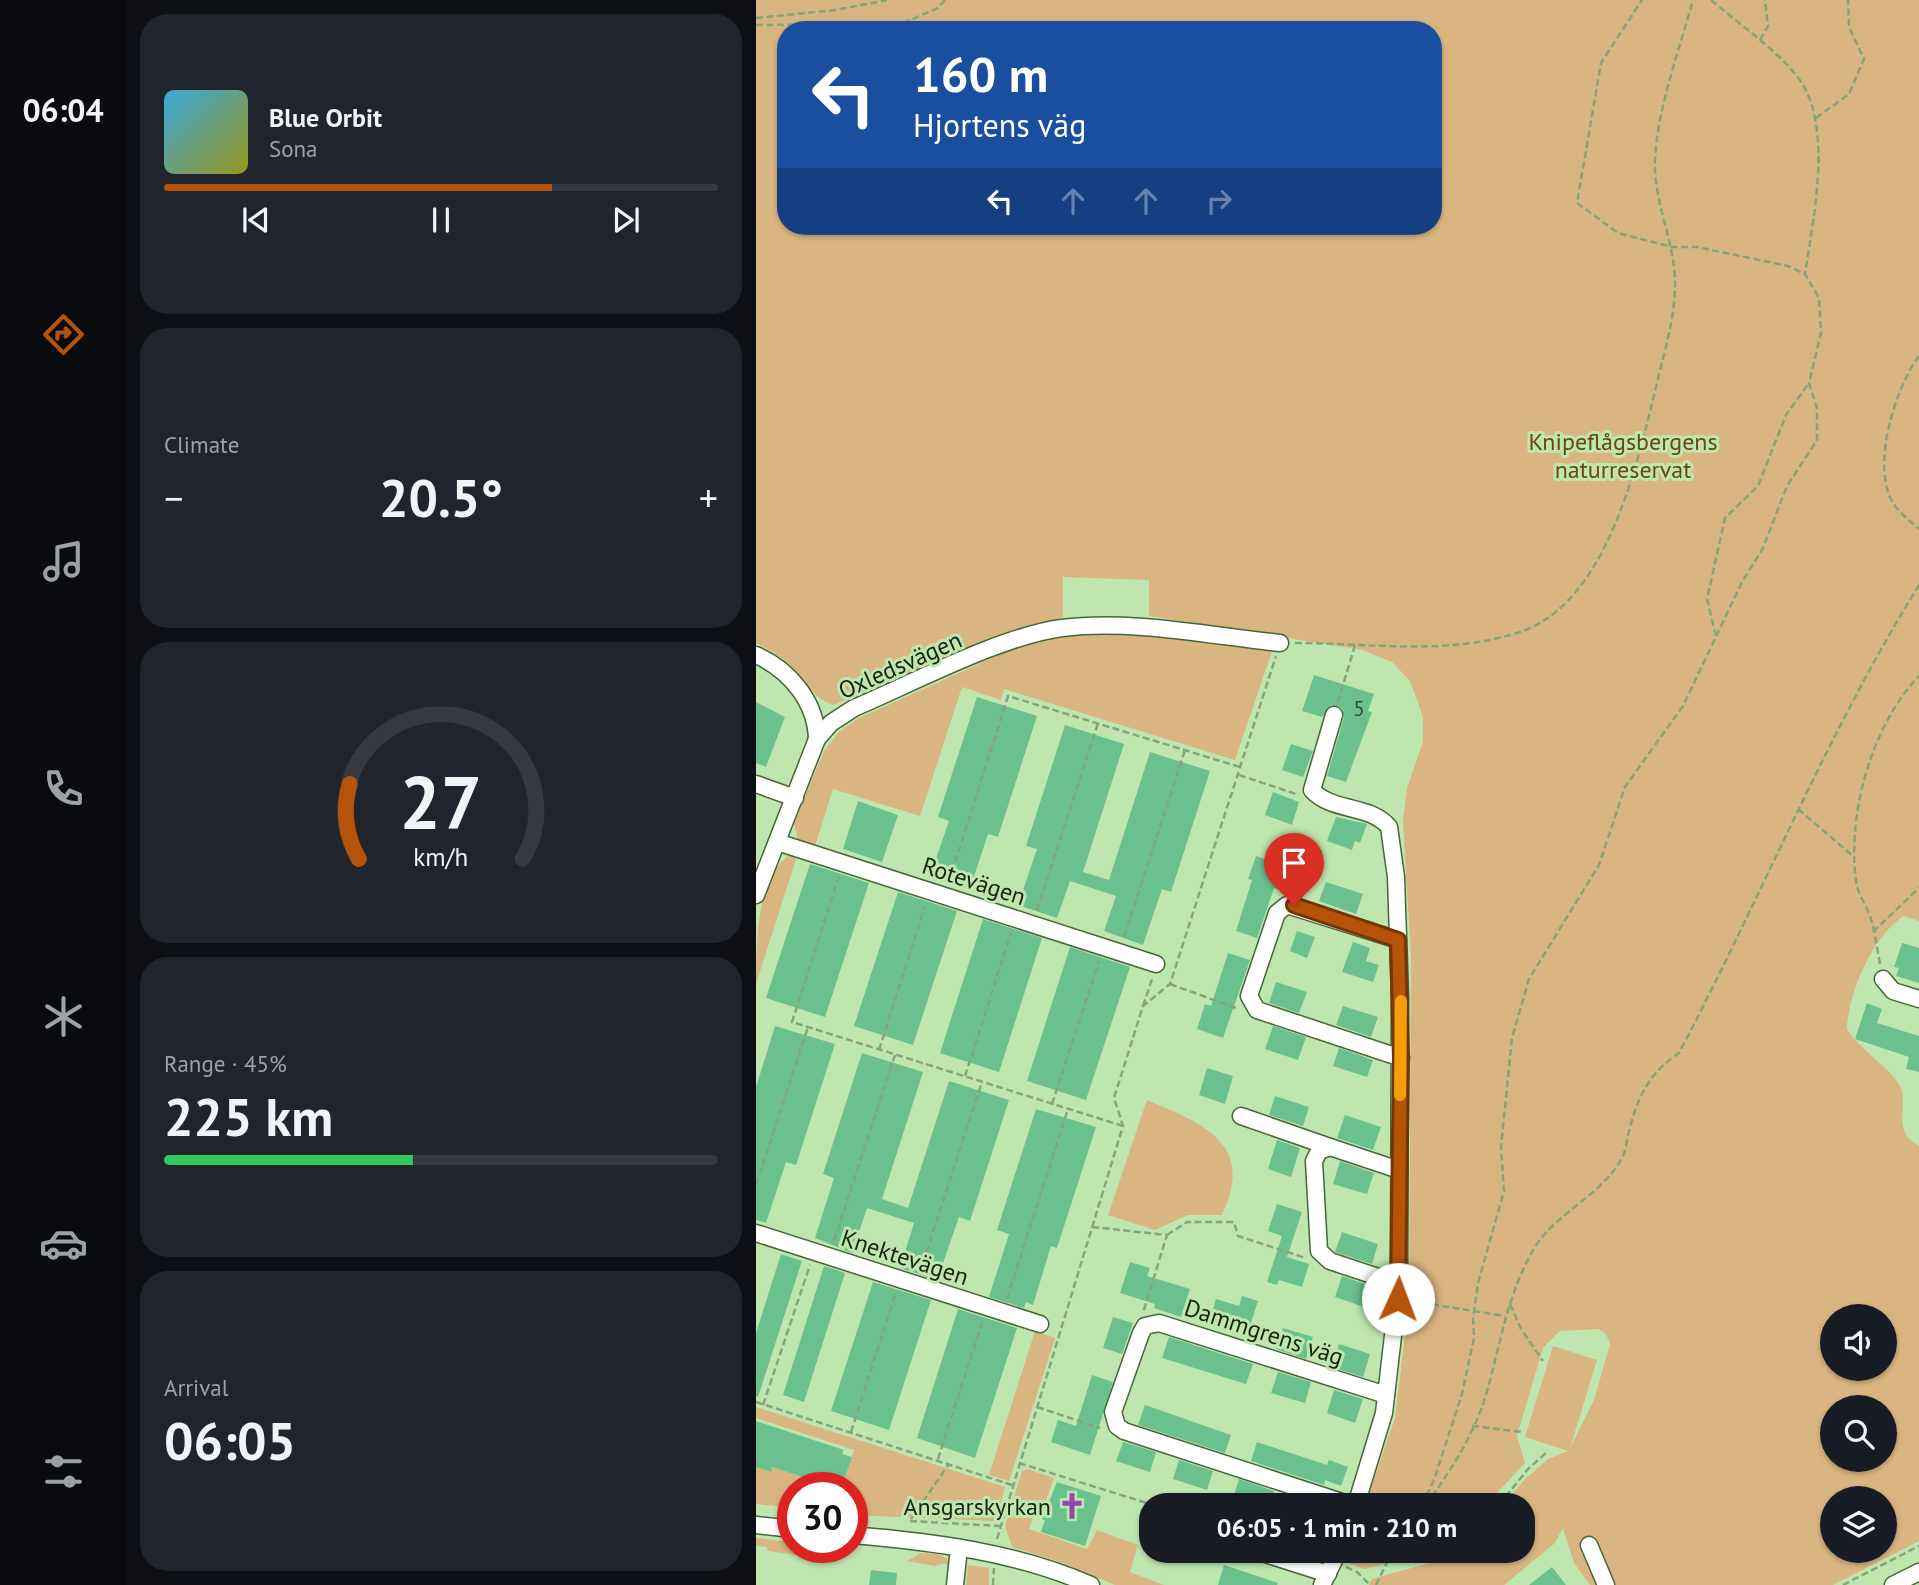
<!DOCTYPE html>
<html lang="en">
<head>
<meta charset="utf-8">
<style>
  :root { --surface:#171b24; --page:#20242c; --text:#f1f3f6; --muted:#9ea1a6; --line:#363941; --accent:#b45309 }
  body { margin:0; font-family:"PT Sans",sans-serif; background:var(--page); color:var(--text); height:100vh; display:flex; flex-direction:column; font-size:26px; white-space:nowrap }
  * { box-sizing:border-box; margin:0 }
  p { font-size:23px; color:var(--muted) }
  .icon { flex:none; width:38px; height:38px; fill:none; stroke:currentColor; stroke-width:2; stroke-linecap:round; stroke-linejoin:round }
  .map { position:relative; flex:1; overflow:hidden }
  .side { display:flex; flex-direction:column; gap:14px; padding:14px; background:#0d0f14; width:630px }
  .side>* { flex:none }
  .banner { position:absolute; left:21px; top:21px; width:665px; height:214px; border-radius:28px; box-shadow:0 2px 5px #0004; background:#1a4fa0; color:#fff; overflow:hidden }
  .buttons { position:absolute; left:1064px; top:1304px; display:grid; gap:14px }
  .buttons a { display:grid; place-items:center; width:77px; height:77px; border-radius:50%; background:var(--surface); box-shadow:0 2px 5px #0004; font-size:35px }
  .speed { position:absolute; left:21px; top:1472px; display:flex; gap:14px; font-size:35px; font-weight:700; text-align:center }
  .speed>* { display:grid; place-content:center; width:91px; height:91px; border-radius:50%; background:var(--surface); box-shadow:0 2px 5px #0004; line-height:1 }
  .speed .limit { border:10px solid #d22; background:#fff; color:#111 }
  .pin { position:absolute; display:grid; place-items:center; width:60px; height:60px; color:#fff; margin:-72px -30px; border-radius:50% 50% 50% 0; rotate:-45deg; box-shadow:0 0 7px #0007 }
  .pin .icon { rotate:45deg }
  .me { position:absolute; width:77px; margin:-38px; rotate:2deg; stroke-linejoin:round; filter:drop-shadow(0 0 5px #0008) }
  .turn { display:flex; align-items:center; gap:24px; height:147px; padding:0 21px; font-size:32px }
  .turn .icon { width:91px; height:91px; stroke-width:2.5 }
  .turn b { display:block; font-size:49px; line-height:60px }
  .lanes { display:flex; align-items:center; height:66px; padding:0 21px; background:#0003; justify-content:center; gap:35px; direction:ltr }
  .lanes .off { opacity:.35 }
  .big { font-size:52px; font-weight:600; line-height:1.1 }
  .side .widget { flex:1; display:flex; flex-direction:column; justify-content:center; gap:10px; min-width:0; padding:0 24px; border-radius:28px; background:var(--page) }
  .side .dial { align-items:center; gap:0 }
  .dial svg { height:182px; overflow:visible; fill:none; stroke:var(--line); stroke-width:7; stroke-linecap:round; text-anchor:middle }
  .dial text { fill:var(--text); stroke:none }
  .song { display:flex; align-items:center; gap:21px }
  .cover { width:84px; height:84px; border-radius:10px; background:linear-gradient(135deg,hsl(200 70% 55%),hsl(60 70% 35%)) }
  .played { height:7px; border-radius:4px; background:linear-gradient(90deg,var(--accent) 70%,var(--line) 70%) }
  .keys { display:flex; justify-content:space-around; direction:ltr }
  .heat { display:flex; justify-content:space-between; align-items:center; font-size:38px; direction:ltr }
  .charge { height:10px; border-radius:5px; background:linear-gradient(90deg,#34c759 45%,var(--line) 0) }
  .trip { position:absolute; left:383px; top:1493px; width:396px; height:70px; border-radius:28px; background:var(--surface); box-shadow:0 2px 5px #0004; font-weight:600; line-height:70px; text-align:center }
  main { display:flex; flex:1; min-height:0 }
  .dock { display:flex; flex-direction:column; width:126px; justify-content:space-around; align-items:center; background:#090b0e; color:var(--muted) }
  .dock .icon { width:49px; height:49px }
  .dock .active { color:var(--accent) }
  .dock b { font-size:32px; color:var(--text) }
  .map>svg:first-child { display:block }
  .green { fill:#d9b581; fill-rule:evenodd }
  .building { fill:#6bc18e }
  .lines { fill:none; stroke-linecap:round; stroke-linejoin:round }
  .minor-casing { stroke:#456736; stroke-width:19 }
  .path { stroke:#86a479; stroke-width:2.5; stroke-dasharray:7 3.5; stroke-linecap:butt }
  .minor { stroke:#fff; stroke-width:16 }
  .route-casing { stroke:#753606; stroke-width:18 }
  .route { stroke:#b45309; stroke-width:12 }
  .slow { stroke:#f59e0b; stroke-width:12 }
  .labels { text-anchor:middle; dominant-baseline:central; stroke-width:6; stroke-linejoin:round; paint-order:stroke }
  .number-label { font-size:21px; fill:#2c4c30 }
  .park-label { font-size:24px; fill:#694809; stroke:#c0e6b0 }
  .street-label { font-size:24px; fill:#172510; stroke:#c0e6b0 }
  .poi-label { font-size:24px; fill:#172510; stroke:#c0e6b0; text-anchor:end }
</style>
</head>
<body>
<main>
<nav class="dock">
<b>06:04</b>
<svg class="icon active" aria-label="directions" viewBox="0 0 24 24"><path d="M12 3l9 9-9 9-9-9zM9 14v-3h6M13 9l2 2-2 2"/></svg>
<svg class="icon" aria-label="music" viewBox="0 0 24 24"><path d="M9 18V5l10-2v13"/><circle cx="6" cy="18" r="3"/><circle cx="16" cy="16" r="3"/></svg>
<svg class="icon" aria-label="phone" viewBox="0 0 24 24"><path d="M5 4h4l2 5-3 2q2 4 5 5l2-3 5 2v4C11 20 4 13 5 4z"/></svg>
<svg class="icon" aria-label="climate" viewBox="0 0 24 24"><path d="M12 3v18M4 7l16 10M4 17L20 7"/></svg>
<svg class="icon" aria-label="car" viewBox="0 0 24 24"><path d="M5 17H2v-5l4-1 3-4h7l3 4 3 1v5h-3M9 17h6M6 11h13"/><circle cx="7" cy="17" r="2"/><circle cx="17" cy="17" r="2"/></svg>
<svg class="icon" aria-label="filters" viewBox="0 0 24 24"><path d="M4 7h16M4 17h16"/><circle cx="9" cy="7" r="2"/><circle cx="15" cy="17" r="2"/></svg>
</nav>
<section class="side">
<div class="widget">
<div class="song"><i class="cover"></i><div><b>Blue Orbit</b><p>Sona</p></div></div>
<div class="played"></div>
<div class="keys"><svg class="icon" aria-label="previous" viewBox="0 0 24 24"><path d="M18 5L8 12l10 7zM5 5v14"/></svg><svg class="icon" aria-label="pause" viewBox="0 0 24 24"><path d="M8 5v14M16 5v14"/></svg><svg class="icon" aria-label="next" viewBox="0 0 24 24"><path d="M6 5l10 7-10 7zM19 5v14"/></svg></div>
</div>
<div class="widget"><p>Climate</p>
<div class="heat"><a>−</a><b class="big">20.5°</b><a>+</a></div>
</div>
<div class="widget dial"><svg viewBox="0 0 100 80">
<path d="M14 69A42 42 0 1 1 86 69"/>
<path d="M14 69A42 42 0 0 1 10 36" stroke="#b45309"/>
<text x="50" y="56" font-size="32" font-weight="700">27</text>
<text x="50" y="72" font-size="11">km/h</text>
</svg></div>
<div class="widget"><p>Range · 45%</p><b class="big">225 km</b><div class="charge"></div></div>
<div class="widget"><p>Arrival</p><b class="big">06:05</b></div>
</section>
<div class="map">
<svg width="1163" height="1585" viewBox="0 0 1163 1585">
  <rect width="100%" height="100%" fill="#c0e6b0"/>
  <g class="green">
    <path d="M0 0H1163V921L1148 916C1117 935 1092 993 1091 1029 1103 1050 1142 1073 1146 1091 1150 1112 1137 1132 1163 1146V1541L1077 1585H834L818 1563 807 1528 799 1543 748 1585H613L616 1579 670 1564 696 1551 766 1550V1505H747L768 1480 792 1459 812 1451 769 1437 797 1346 841 1360 814 1448 838 1400 854 1344 850 1334 843 1329 804 1331 787 1348 761 1436 769 1463 730 1505H609L639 1418 653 1301 655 957 647 821 651 788 667 742V717L654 681 636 662 607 650 393 616V580L307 577V617L235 641 77 705C57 698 51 682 37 668 26 657 14 650 0 643ZM30 30H677V226H30ZM1076 1316H1129V1368H1076ZM1076 1407H1129V1460H1076ZM1076 1498H1129V1550H1076Z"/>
    <path d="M320 634H391L517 648 479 760 248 689 245 700 206 687 164 816 77 789 59 846 42 840 38 823 68 751 83 732 101 719 265 645 290 637Z"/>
    <path d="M32 856H41L0 984C0 947 0 880 32 856Z"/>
    <path d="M391 1100C448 1124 500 1144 466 1215H432L399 1230 352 1215Z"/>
    <path d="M279 1331 299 1338 253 1481 233 1475Z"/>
    <path d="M0 1407 249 1487 240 1521 96 1515V1488L85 1487 98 1450 0 1418Z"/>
    <path d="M0 1467 14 1472 16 1467 50 1478 49 1483 63 1487 37 1488V1508L0 1504Z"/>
    <path d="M271 1469 298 1478 287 1509 280 1507 273 1529 331 1549 341 1530 382 1545 374 1572 408 1585H359L307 1563 256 1547 249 1526 266 1471Z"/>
    <path d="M0 1538 37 1542V1547H49L62 1558 12 1551 10 1547 0 1546Z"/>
    <path d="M593 1551V1550L680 1551 608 1569 589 1562Z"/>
    <path d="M165 1553C178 1554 190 1553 197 1566L193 1574V1566L189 1563 179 1566 151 1561Z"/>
    <path d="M212 1565 233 1568V1585H210Z"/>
  </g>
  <g class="building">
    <path d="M558 675 618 694 612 711 616 712 590 782 571 776 588 718 586 708 575 705 566 717 546 711Z"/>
    <path d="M221 697 281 716 242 837 232 834 214 889 174 876 193 821 182 817Z"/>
    <path d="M0 702 29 717 10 767 0 763Z"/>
    <path d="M309 725 368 744 327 872 353 880 394 752 454 771 415 892 406 889 387 945 348 931 360 896 314 881 301 918 262 905 281 849 270 846Z"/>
    <path d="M535 744 557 751 547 777 526 770Z"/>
    <path d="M517 792 543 802 536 825 509 815Z"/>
    <path d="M102 801 142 815 126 862 87 849Z"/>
    <path d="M580 817 611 824 604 843 599 841 596 850 571 841Z"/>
    <path d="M500 856 537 869 529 891 518 888 501 938 480 931 496 880 492 879Z"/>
    <path d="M54 864 113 883 69 1017 10 998Z"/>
    <path d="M570 882 607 894 600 914 563 901Z"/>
    <path d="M142 892 201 911 157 1045 98 1026Z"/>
    <path d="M227 919 286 938 243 1072 184 1053Z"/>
    <path d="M541 931 559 937 551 958 534 951Z"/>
    <path d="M597 942 614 948 610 961 623 965 617 982 586 972Z"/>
    <path d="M1146 943 1163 948V983L1140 976 1143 968 1138 967Z"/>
    <path d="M314 947 374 967 330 1100 271 1081Z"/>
    <path d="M472 953 494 960 467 1038 441 1029 449 1004 455 1006Z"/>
    <path d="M520 982 551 992 543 1013 513 1003Z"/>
    <path d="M1111 1003 1126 1009 1121 1023 1163 1036V1072L1150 1069 1153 1057 1099 1039Z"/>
    <path d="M587 1006 622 1017 615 1037 580 1025Z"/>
    <path d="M19 1026 79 1044 40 1165 30 1162 10 1223 0 1220V1087Z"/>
    <path d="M517 1026 550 1037 542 1060 509 1049Z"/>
    <path d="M583 1048 617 1060 611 1077 577 1066Z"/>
    <path d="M106 1053 167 1072 126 1199 152 1208 193 1081 253 1100 214 1221 203 1217 181 1280 144 1268 158 1223 111 1208 96 1253 59 1238 78 1178 67 1174Z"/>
    <path d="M451 1068 477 1076 469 1104 443 1095Z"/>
    <path d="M519 1096 553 1107 547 1126 513 1115Z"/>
    <path d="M280 1109 340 1127 301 1248 295 1246 277 1305 270 1302 268 1308 233 1297 253 1234 241 1230Z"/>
    <path d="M589 1115 625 1127 617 1150 581 1138Z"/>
    <path d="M521 1140 544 1148 535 1177 512 1169Z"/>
    <path d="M584 1161 618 1173 611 1194 577 1184Z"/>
    <path d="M521 1204 546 1212 531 1257 553 1264 546 1287 523 1280 521 1285 511 1282 526 1236 512 1231Z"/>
    <path d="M586 1232 622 1244 616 1264 579 1252Z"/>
    <path d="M25 1254 46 1261 2 1397 0 1396V1333Z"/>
    <path d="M374 1262 394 1268 391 1276 434 1289 425 1317 398 1308 399 1304 364 1293Z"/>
    <path d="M68 1266 89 1273 48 1402 27 1395Z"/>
    <path d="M586 1276 618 1287 611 1308 579 1297Z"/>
    <path d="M117 1282 175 1300 133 1430 75 1411Z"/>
    <path d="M486 1296 502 1301 492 1332 483 1329 482 1333 465 1327 466 1324 454 1320 460 1299 483 1306Z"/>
    <path d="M202 1309 261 1328 219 1458 161 1438Z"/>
    <path d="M357 1317 377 1323 366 1354 347 1348Z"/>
    <path d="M527 1328 557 1337 550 1359 520 1349Z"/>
    <path d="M413 1337 497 1364 490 1384 406 1358Z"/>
    <path d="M583 1344 614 1354 607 1377 576 1367Z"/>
    <path d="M522 1372 555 1382 549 1403 515 1393Z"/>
    <path d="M336 1375 357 1382 334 1455 295 1442 302 1420 320 1426Z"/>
    <path d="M578 1390 607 1399 599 1423 571 1413Z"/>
    <path d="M389 1405 475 1435 469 1453 382 1425Z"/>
    <path d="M0 1421 88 1450 86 1454 96 1457 85 1488H63L48 1483 50 1478 16 1467 15 1472 0 1467Z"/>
    <path d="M367 1442 400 1452 394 1472 360 1461Z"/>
    <path d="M501 1442 571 1465 573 1460 592 1467 585 1486 569 1480 568 1485 495 1461Z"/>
    <path d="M423 1460 457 1471 451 1490 417 1479Z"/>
    <path d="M483 1479 518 1491 514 1505H501L477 1498Z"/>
    <path d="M301 1482 345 1496 329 1546 285 1532 289 1520 286 1519Z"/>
    <path d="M468 1565 522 1583 521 1585H462Z"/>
    <path d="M796 1567 810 1585H773Z"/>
    <path d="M115 1570 141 1573 140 1585H113Z"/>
  </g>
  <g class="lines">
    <defs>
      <g id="minor">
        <path d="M0 655C34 670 60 702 61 739"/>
        <path d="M578 715 556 790C575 812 614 804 633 827L640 877 644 997 643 1284 628 1413 600 1505"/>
        <path d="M0 784 39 798"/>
        <path d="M21 842 400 964"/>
        <path d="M0 895 61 739 75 723 98 708C157 683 245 636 306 628 374 619 456 636 524 643"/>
        <path d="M642 940 531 905 521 913 493 996 501 1010 645 1058"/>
        <path d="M1127 979 1137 991 1163 999"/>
        <path d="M485 1116 574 1147"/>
        <path d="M0 1233 284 1324"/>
        <path d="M643 1284 574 1261 563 1251 558 1161 563 1151 574 1147 643 1170"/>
        <path d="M595 1505 368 1431 361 1426 357 1412 385 1333 389 1326 403 1323 630 1395"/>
        <path d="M0 1525 37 1529"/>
        <path d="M96 1535C178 1542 260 1552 335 1585"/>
        <path d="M833 1545 850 1585"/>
        <path d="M497 1550 572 1574"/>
        <path d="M199 1585 203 1548"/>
        <path d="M566 1585 583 1550"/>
        <path d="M1137 1585 1163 1572"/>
      </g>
    </defs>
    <use href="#minor" class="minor-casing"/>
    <g class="path">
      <path d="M955 0C983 24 1017 47 1040 75 1079 122 1057 219 1049 274"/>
      <path d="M0 18 80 10 131 0"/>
      <path d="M0 25 145 24 182 8 189 0"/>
      <path d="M1004 40 1012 26 1009 0"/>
      <path d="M1060 118 1093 94 1108 59 1093 27 1092 0"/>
      <path d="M1163 356C1139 388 1113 470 1139 506 1146 515 1155 522 1163 529"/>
      <path d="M960 636 951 599 969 518 1002 486 1030 415 1053 383"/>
      <path d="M539 643C614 643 691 656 764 632 851 603 881 465 900 387 908 353 919 319 919 284 919 241 897 201 899 159 902 106 923 51 937 0"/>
      <path d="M582 702 599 645"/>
      <path d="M483 775 543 795"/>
      <path d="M1042 809 1098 857"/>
      <path d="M83 876 36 1022 367 1126"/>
      <path d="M193 882 252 696 484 767"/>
      <path d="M281 910 342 723"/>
      <path d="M1117 932 1163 888"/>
      <path d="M368 937 429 750"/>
      <path d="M1124 964C1121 948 1119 931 1114 916 1110 904 1101 893 1100 881 1091 813 1116 725 1163 676"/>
      <path d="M414 984 483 1009"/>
      <path d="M387 1006 396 979"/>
      <path d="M123 1050 169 906"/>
      <path d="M209 1076 255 933"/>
      <path d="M296 1104 343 961"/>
      <path d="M0 1185 52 1027"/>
      <path d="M336 1227 411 1235 387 1313"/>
      <path d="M411 1235 431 1222H478L482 1236 550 1258"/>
      <path d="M78 1241 139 1055"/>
      <path d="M164 1272 226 1082"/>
      <path d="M251 1299 312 1109"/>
      <path d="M655 1301 749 1316"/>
      <path d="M754 1304 765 1329 787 1361"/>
      <path d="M0 1402 256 1485"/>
      <path d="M7 1405 54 1265"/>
      <path d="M281 1407 344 1428"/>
      <path d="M716 1426 766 1432"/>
      <path d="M95 1432 140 1292"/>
      <path d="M182 1459 226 1323"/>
      <path d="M263 1463 397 1505"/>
      <path d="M666 1505 678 1480 706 1394 718 1338 717 1319 722 1283 748 1191 745 1147 756 1038 773 979 843 865 869 787 927 706 986 582 1007 548 1031 486 1061 440V408L1053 383 1065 333 1063 298 1049 274 1032 266 941 247H916L862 233 821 203 845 63 886 0"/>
      <path d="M670 1505C693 1473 717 1437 729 1398 744 1348 750 1298 776 1252 797 1213 846 1197 867 1156 870 1149 871 1139 873 1131 882 1096 893 1073 923 1053 1005 898 1070 735 1163 585"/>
      <path d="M743 1505 772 1469 791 1452"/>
      <path d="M155 1519 193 1464"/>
      <path d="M154 1521 244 1526"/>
      <path d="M241 1539 367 1126 358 1098 387 1006 414 984 520 656"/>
      <path d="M634 1555 659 1562 689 1550"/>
      <path d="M590 1567 601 1572 614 1585"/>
      <path d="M237 1585 238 1568"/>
      <path d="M620 1585 637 1550"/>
      <path d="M1087 1585 1163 1546"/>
    </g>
    <use href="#minor" class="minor"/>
  </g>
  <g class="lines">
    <defs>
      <path id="route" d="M538 905 642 940 645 1058 642 1299"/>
    </defs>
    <use href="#route" class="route-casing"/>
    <use href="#route" class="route"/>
    <path class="slow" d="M644 1095 645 1001"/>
  </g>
  <defs>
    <symbol id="church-bare" viewBox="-9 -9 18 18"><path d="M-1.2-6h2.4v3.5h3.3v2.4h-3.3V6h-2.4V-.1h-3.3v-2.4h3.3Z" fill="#9644b2" stroke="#c0e6b0" stroke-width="2.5" paint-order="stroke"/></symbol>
  </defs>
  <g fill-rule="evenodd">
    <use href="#church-bare" x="297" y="1487" width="38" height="38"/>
  </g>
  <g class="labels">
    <g class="number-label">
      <text x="603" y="708">5</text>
    </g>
    <g class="park-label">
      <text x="867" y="441">Knipeflågsbergens<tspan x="867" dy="28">naturreservat</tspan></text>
    </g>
    <g class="street-label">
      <text transform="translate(144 665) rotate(-24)">Oxledsvägen</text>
      <text transform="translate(218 881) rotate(18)">Rotevägen</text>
      <text transform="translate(149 1257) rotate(18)">Knektevägen</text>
      <text transform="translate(508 1332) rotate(18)">Dammgrens väg</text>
    </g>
    <g class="poi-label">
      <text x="295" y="1506">Ansgarskyrkan</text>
    </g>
  </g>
</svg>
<div class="buttons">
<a><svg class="icon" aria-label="sound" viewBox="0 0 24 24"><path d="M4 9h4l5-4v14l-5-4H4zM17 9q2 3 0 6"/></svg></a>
<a><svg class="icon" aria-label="search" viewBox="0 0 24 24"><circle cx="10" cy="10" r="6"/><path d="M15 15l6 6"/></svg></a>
<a><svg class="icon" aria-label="layers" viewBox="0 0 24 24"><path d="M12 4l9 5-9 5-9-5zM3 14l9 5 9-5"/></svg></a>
</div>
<div class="speed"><div class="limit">30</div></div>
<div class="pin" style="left:538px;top:905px;background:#d93025"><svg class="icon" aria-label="arrive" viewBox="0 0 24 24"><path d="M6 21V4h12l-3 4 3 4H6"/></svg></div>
<svg class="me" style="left:642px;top:1299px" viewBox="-20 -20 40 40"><circle r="19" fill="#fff"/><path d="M0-13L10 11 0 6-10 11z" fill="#b45309"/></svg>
<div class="trip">06:05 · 1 min · 210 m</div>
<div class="banner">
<div class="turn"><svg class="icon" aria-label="left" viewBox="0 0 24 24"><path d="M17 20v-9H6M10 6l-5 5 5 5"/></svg><div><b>160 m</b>Hjortens väg</div></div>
<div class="lanes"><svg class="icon" aria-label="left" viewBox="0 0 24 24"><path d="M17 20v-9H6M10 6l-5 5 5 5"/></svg><svg class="icon off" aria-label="ahead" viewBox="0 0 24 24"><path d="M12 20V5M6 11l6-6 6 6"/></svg><svg class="icon off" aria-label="ahead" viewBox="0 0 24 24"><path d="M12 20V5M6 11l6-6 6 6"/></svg><svg class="icon off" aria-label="right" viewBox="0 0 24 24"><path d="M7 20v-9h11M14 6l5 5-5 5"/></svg></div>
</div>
</div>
</main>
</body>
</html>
